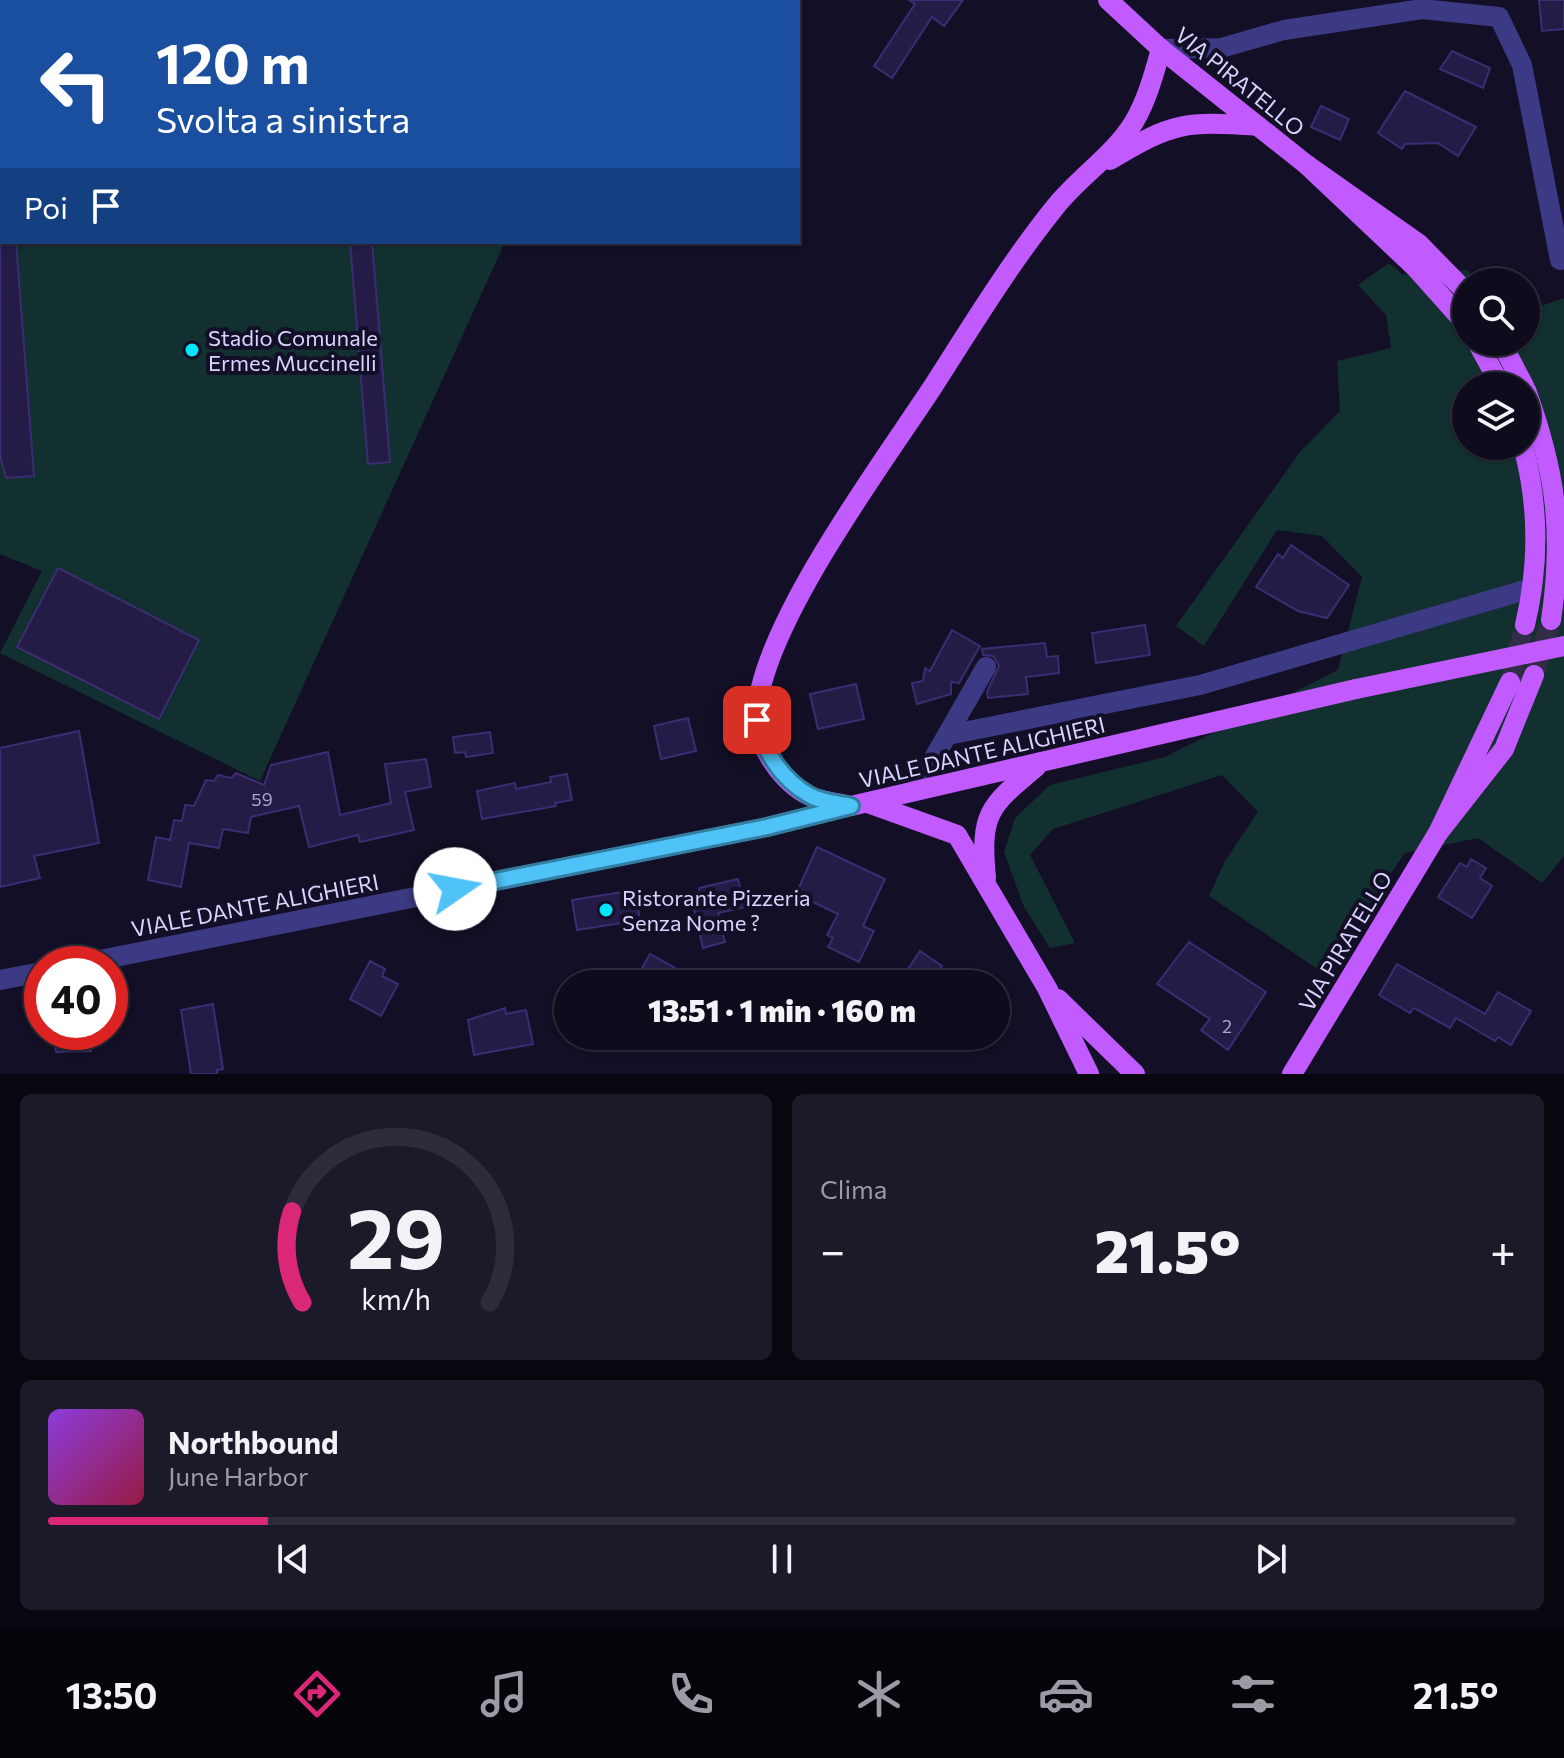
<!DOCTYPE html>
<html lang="it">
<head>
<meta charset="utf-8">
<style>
  :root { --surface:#0e0b1c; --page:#1c1929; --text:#f1f3f6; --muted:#9b9ba3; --line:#2e2b3b; --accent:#db2777 }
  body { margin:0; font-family:Commissioner,sans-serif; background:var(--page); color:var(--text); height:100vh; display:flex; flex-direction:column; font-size:30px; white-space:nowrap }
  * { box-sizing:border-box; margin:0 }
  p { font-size:26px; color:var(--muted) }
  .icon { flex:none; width:44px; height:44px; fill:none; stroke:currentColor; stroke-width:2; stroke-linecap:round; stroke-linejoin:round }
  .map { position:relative; height:1074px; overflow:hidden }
  .side { display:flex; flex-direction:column; gap:20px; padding:20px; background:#08060f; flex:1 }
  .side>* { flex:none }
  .banner { position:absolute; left:0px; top:0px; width:800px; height:244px; box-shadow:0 2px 6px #0004,0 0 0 2px var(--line); background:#1a4fa0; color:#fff; overflow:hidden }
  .buttons { position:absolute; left:1452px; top:268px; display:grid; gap:16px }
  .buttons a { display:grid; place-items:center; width:88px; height:88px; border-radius:50%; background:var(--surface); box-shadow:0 2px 6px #0004,0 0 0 2px var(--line); font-size:40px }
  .speed { position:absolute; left:24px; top:946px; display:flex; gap:16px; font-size:40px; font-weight:700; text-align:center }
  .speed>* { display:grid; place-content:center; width:104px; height:104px; border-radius:50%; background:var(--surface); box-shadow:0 2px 6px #0004,0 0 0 2px var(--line); line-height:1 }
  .speed .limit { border:12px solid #d22; background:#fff; color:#111 }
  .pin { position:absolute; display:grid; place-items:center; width:68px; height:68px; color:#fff; margin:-34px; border-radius:16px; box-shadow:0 4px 12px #0006 }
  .me { position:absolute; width:88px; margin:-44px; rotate:78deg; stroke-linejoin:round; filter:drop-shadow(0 0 6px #0008) }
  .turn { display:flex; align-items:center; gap:28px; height:168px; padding:0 24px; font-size:36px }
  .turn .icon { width:104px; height:104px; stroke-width:2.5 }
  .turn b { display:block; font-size:56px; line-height:68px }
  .then { display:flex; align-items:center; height:76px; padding:0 24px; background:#0003; gap:16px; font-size:30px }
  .big { font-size:60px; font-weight:800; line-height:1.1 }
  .side .card { flex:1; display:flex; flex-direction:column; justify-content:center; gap:12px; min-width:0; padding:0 28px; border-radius:12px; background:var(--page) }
  .side .dial { align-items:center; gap:0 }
  .dial svg { height:208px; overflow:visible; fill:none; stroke:var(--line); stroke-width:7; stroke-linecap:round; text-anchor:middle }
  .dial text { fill:var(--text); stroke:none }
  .song { display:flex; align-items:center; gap:24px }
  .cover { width:96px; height:96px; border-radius:12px; background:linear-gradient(135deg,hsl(270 70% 55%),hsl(340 70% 35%)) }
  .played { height:8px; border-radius:4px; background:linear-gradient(90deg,var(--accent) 15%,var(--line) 15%) }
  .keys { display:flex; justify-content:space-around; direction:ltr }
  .heat { display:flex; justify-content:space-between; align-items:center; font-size:44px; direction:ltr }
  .side .tiles { flex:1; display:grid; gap:20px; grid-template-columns:1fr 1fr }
  .card:last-child { grid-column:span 2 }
  .trip { position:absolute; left:554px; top:970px; width:456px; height:80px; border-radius:40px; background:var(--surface); box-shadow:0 2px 6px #0004,0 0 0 2px var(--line); font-weight:800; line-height:80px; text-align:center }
  .tabs { display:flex; height:128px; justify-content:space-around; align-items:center; background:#06040b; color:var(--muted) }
  .tabs .icon { width:56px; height:56px }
  .tabs .on { color:var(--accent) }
  .tabs b { font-size:36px; color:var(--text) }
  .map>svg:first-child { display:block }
  .green { fill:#12302f; fill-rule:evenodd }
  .building { fill:#241b47; stroke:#3b2d73; stroke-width:2 }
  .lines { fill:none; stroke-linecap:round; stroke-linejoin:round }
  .primary-tunnel { stroke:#312d47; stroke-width:20; stroke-dasharray:20 10; stroke-linecap:butt }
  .minor { stroke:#3d3a85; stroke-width:20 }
  .tertiary { stroke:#3d3a85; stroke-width:20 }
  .primary { stroke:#c25bff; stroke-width:20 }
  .primary-bridge { stroke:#c25bff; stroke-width:20 }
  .route-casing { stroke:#337fa1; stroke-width:20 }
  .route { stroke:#4fc3f7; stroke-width:14 }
  .poi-dot { fill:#00e5ff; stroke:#130f26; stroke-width:3 }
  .labels { text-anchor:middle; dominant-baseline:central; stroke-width:8; stroke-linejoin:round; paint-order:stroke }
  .number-label { font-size:18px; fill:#aca6d1 }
  .street-label { font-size:22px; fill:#d9d4ff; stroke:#130f26 }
  .poi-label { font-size:22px; fill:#d9d4ff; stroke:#130f26; text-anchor:start }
</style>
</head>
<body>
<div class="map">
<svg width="1564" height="1074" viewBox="0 0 1564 1074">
  <rect width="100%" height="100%" fill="#130f26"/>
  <g class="green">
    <path d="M0 0H615L2 2V242H505L260 781 0 653 42 571 0 554Z"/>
    <path d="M1389 263 1402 274 1467 270 1476 282H1466V342H1526V311L1564 298V856L1542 883 1478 838 1405 853 1322 972 1209 896 1225 861 1258 812 1222 775 1053 829 1030 855 1075 943 1050 948 1024 907 1004 852 1015 818 1050 785 1165 757 1338 670 1362 577 1322 536 1277 530 1204 646 1176 626 1300 452 1340 411 1337 361 1391 348 1386 315 1358 285ZM1466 386H1526V446H1466Z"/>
  </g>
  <g class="building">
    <path d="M909 0H963L944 26 932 17 892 78 874 66 915 4Z"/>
    <path d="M1539 0H1564V29L1542 31Z"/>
    <path d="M1452 51 1490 68 1483 88 1440 69Z"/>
    <path d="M1405 91 1476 127 1458 156 1438 143 1405 144 1402 149 1378 133Z"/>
    <path d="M1321 106 1349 119 1340 140 1311 127Z"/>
    <path d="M0 213 2 242H16L34 476 6 478 0 456Z"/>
    <path d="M350 242H372L390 462 368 464Z"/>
    <path d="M1291 545 1349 585 1327 618 1298 611 1256 587 1278 554 1283 558Z"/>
    <path d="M58 568 199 640 159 719 17 647Z"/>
    <path d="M1145 625 1150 655 1096 663 1092 633Z"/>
    <path d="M952 630 980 646 959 683 951 682V694L917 704 912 683 923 681 925 668 930 671Z"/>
    <path d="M1045 643 1047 657 1058 656 1059 673 1026 677 1028 694 988 698 987 692 999 666 993 656 983 655 982 649Z"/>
    <path d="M856 684 864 719 818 729 810 694Z"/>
    <path d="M688 718 696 751 661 759 654 726Z"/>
    <path d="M79 731 99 843 34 856 40 878 0 887V748Z"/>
    <path d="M490 732 493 753 466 757 465 752 455 753 453 737Z"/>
    <path d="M328 752 340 815 391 803 385 764 426 759 431 787 405 792 414 830 360 842 358 835 309 847 299 806 251 817 248 833 223 829 219 848 189 843 181 887 148 880 156 837 170 840 174 820 182 821 185 805 194 806 206 780 214 781 218 775 231 778 236 773 264 785 271 765Z"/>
    <path d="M567 774 572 800 555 803 556 806 482 819 477 791 515 783 516 789 551 782 550 777Z"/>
    <path d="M817 847 885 879 863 926 874 931 859 962 828 947 833 938 827 935 838 914 796 894Z"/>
    <path d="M1471 859 1486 868 1480 878 1492 886 1472 918 1438 897 1460 863 1467 867Z"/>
    <path d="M738 879 745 907 718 913 725 942 703 948 694 909 703 907 699 888Z"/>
    <path d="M635 890 640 920 577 930 572 900Z"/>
    <path d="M1189 942 1266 992 1228 1050 1201 1030 1210 1019 1157 984Z"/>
    <path d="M920 951 942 966 930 984H898Z"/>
    <path d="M650 954 704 984H646L650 978 640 972Z"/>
    <path d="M370 961 385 969 382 976 398 984 381 1016 350 999Z"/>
    <path d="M1397 964 1485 1014 1498 992 1531 1011 1511 1045 1498 1037 1495 1041 1456 1018 1450 1028 1414 1008 1410 1013 1379 995Z"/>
    <path d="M213 1004 223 1069 217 1070V1074H191L181 1010Z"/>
    <path d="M505 1008 506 1014 526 1010 533 1044 474 1055 468 1020Z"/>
    <path d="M52 1032H90L91 1051 56 1052Z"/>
  </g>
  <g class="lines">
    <g class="primary-tunnel">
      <path d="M1534 675 1551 620"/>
      <path d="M1510 682 1525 625"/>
    </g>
    <g class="minor">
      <path d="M1161 49 1221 48 1284 30 1422 9 1499 17 1522 65 1560 260"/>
      <path d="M948 735 1200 685 1532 588"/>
      <path d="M915 791 986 667"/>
    </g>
    <g class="tertiary">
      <path d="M80 964 767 827 851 806"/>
      <path d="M0 980 42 972"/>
    </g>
    <g class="primary">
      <path d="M1108 0 1161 49 1307 165"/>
      <path d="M1161 49C1154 74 1147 100 1134 122 1114 155 1079 177 1056 206 1009 264 970 329 930 391 882 464 754 636 757 720 758 748 784 784 810 796 822 802 839 803 851 806L1356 689"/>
      <path d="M1110 160C1173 122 1185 121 1258 126"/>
      <path d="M1466 292 1419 244 1307 165 1416 268 1466 324"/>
      <path d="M1477 342 1501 386"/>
      <path d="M1501 342 1524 386"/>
      <path d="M1526 390C1556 473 1564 532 1551 620"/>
      <path d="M1523 446C1539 505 1539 566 1525 625"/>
      <path d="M1510 682 1438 833 1504 749 1534 675"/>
      <path d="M868 803 957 835 1047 988 1089 1074"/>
      <path d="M986 878C980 814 988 807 1036 767"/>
      <path d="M1058 999 1135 1074"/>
      <path d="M1292 1074 1438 833"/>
    </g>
    <path class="primary-bridge" d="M1356 689 1564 646"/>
  </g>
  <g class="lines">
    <defs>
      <path id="route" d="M455 889 767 827 851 806C838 803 820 802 809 795 781 779 763 750 757 720"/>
    </defs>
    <use href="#route" class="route-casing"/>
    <use href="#route" class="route"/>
  </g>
  <g class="poi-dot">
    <circle cx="192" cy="350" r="8"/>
    <circle cx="606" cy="910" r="8"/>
  </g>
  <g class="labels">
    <g class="number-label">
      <text x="262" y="799">59</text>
      <text x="1227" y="1026">2</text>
    </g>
    <g class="street-label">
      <text transform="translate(1240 81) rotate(39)">VIA PIRATELLO</text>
      <text transform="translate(982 752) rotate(-13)">VIALE DANTE ALIGHIERI</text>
      <text transform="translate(255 905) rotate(-11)">VIALE DANTE ALIGHIERI</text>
      <text transform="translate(1345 941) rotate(-59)">VIA PIRATELLO</text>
    </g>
    <g class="poi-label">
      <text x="208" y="337">Stadio Comunale<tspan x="208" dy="25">Ermes Muccinelli</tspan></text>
      <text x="622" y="897">Ristorante Pizzeria<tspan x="622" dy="25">Senza Nome ?</tspan></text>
    </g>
  </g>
</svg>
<div class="buttons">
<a><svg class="icon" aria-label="search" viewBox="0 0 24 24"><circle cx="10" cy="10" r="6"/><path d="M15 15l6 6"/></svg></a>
<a><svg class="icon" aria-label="layers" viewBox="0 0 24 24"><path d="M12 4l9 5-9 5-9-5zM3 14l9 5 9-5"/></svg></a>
</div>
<div class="speed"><div class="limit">40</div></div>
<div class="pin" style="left:757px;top:720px;background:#d93025"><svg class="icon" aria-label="arrive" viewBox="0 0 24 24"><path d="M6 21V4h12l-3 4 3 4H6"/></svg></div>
<svg class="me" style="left:455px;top:889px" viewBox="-20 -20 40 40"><circle r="19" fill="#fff"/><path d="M0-13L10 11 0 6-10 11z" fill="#4fc3f7"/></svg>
<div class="trip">13:51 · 1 min · 160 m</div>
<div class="banner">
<div class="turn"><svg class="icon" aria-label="left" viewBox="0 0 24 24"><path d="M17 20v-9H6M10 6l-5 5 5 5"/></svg><div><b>120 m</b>Svolta a sinistra</div></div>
<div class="then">Poi<svg class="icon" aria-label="arrive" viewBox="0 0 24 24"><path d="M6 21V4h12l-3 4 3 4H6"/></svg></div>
</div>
</div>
<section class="side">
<div class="tiles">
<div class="card dial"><svg viewBox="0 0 100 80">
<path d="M14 69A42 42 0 1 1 86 69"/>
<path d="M14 69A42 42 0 0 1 10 34" stroke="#db2777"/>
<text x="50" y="56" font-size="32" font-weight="700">29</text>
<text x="50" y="72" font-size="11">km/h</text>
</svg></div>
<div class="card"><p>Clima</p>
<div class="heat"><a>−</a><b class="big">21.5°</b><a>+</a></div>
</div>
<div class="card">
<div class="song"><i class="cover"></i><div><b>Northbound</b><p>June Harbor</p></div></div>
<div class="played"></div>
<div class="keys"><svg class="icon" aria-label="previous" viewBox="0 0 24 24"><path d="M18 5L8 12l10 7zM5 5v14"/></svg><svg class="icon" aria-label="pause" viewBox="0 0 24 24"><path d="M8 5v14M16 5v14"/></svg><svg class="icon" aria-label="next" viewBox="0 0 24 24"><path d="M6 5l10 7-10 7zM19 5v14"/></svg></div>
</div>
</div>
</section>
<nav class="tabs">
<b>13:50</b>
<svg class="icon on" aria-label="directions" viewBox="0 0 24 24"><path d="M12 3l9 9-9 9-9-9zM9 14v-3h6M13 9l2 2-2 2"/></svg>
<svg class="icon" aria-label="music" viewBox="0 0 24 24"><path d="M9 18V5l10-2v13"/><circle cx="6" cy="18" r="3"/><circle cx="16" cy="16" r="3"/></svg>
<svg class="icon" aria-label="phone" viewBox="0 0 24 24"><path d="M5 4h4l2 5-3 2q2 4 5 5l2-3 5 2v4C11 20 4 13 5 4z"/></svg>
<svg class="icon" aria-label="climate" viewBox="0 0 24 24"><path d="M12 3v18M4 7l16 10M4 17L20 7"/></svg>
<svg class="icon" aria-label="car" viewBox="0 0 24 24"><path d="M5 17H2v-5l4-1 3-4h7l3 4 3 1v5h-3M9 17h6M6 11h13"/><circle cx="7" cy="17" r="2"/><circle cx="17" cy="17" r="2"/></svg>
<svg class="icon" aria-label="filters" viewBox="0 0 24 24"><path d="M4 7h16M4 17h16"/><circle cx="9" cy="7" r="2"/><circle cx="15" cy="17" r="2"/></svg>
<b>21.5°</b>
</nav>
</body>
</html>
